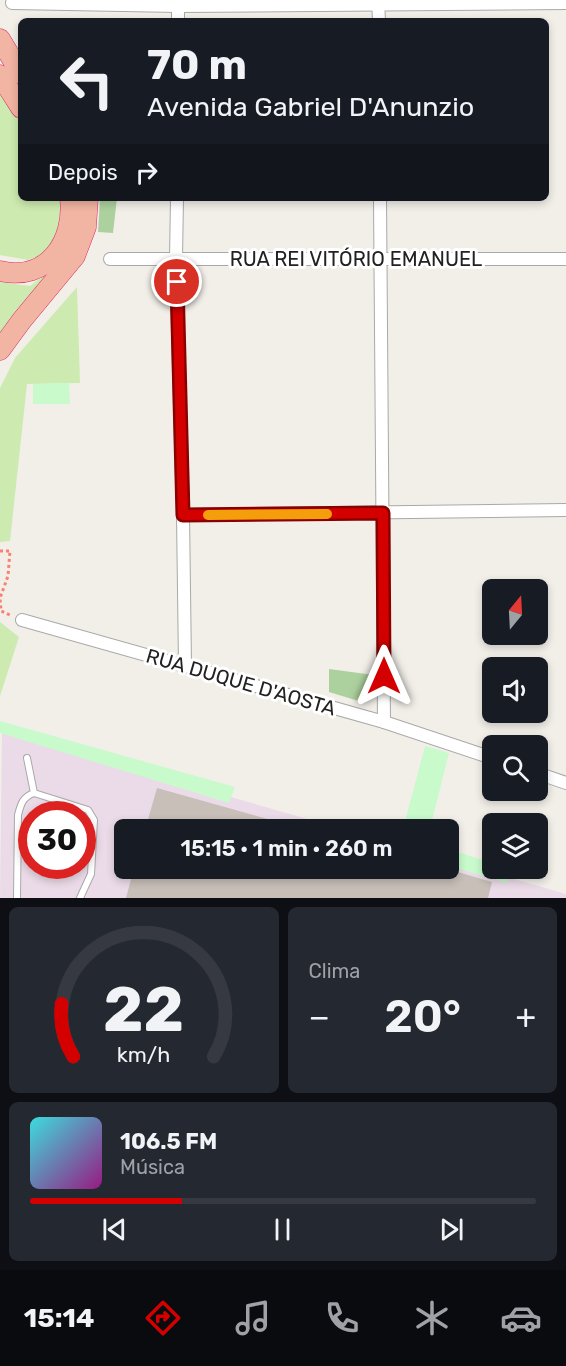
<!DOCTYPE html>
<html lang="pt">
<head>
<meta charset="utf-8">
<style>
  :root { --surface:#171b24; --page:#242831; --text:#f1f3f6; --muted:#9ea1a6; --line:#363941; --accent:#d40000 }
  body { margin:0; font-family:Rubik,sans-serif; background:var(--page); color:var(--text); height:100vh; display:flex; flex-direction:column; font-size:22px; white-space:nowrap }
  * { box-sizing:border-box; margin:0 }
  p { font-size:20px; color:var(--muted) }
  .icon { flex:none; width:33px; height:33px; fill:none; stroke:currentColor; stroke-width:2; stroke-linecap:round; stroke-linejoin:round }
  .map { position:relative; height:898px; overflow:hidden }
  .sheet { display:flex; flex-direction:column; gap:9px; padding:9px; background:#0d0f14; flex:1 }
  .sheet>* { flex:none }
  .top-card { position:absolute; left:18px; top:18px; width:531px; height:183px; border-radius:9px; box-shadow:0 3px 9px #0003; background:#171b24; color:var(--text); overflow:hidden }
  .needle { width:39px; rotate:18deg }
  .controls { position:absolute; left:482px; top:579px; display:grid; gap:12px }
  .controls a { display:grid; place-items:center; width:66px; height:66px; border-radius:9px; background:var(--surface); box-shadow:0 3px 9px #0003; font-size:30px }
  .speed { position:absolute; left:18px; top:801px; display:flex; gap:12px; font-size:30px; font-weight:700; text-align:center }
  .speed>* { display:grid; place-content:center; width:78px; height:78px; border-radius:50%; background:var(--surface); box-shadow:0 3px 9px #0003; line-height:1 }
  .speed .limit { border:9px solid #d22; background:#fff; color:#111 }
  .pin { position:absolute; display:grid; place-items:center; width:51px; height:51px; color:#fff; margin:-26px; border:3px solid #fff; border-radius:50%; box-shadow:0 2px 6px #0007 }
  .me { position:absolute; width:66px; margin:-33px; rotate:0deg; stroke-linejoin:round; filter:drop-shadow(0 0 4px #0008) }
  .turn { display:flex; align-items:center; gap:21px; height:126px; padding:0 30px; font-size:27px }
  .turn .icon { width:78px; height:78px; stroke-width:2.5 }
  .turn b { display:block; font-size:42px; line-height:51px }
  .then { display:flex; align-items:center; height:57px; padding:0 30px; background:#0003; gap:12px; font-size:22px }
  .big { font-size:45px; font-weight:600; line-height:1.1 }
  .sheet .widget { flex:1; display:flex; flex-direction:column; justify-content:center; gap:9px; min-width:0; padding:0 21px; border-radius:9px; background:var(--page) }
  .sheet .dial { align-items:center; gap:0 }
  .dial svg { height:156px; overflow:visible; fill:none; stroke:var(--line); stroke-width:7; stroke-linecap:round; text-anchor:middle }
  .dial text { fill:var(--text); stroke:none }
  .song { display:flex; align-items:center; gap:18px }
  .cover { width:72px; height:72px; border-radius:9px; background:linear-gradient(135deg,hsl(180 70% 55%),hsl(310 70% 35%)) }
  .played { height:6px; border-radius:3px; background:linear-gradient(90deg,var(--accent) 30%,var(--line) 30%) }
  .keys { display:flex; justify-content:space-around; direction:ltr }
  .heat { display:flex; justify-content:space-between; align-items:center; font-size:33px; direction:ltr }
  .sheet .tiles { flex:1; display:grid; gap:9px; grid-template-columns:1fr 1fr }
  .widget:last-child { grid-column:span 2 }
  .trip { position:absolute; left:114px; top:819px; width:345px; height:60px; border-radius:9px; background:var(--surface); box-shadow:0 3px 9px #0003; font-weight:600; line-height:60px; text-align:center }
  .tab-bar { display:flex; height:96px; justify-content:space-around; align-items:center; background:#090b0e; color:var(--muted) }
  .tab-bar .icon { width:42px; height:42px }
  .tab-bar .active { color:var(--accent) }
  .tab-bar b { font-size:27px; color:var(--text) }
  .map>svg:first-child { display:block }
  .industrial { fill:#ebdbe8; fill-rule:evenodd }
  .grass { fill:#cdebb0 }
  .forest { fill:#add19e }
  .park { fill:#c8facc }
  .building { fill:#c7bfb8 }
  .lines { fill:none; stroke-linecap:round; stroke-linejoin:round }
  .service-casing { stroke:#a9a9a9; stroke-width:8 }
  .minor-casing { stroke:#a9a9a9; stroke-width:14 }
  .trunk-casing { stroke:#dc2a67; stroke-width:21 }
  .path { stroke:#fa8072; stroke-width:3; stroke-dasharray:3 3; stroke-linecap:butt }
  .service { stroke:#fff; stroke-width:6 }
  .minor { stroke:#fff; stroke-width:12 }
  .trunk { stroke:#f2b4a3; stroke-width:20 }
  .route-casing { stroke:#8a0000; stroke-width:15 }
  .route { stroke:#d40000; stroke-width:10 }
  .slow { stroke:#f59e0b; stroke-width:10 }
  .labels { text-anchor:middle; dominant-baseline:central; stroke-width:6; stroke-linejoin:round; paint-order:stroke }
  .street-label { font-size:20px; fill:#222; stroke:#fff }
</style>
</head>
<body>
<div class="map">
<svg width="566" height="898" viewBox="0 0 566 898">
  <rect width="100%" height="100%" fill="#f2efe9"/>
  <path class="industrial" d="M2 731 342 829 124 830V868H448L449 860 566 894V898H0ZM32 814H82V866H32Z"/>
  <g class="grass">
    <path d="M0 87 21 121V198H65L67 219 45 254 28 260 0 255Z"/>
    <path d="M68 256 0 341V282L30 286Z"/>
    <path d="M77 287 80 383 27 384 10 541 0 542V388L15 358Z"/>
    <path d="M0 622 19 637 0 696Z"/>
  </g>
  <g class="forest">
    <path d="M100 198H117L113 233 98 232Z"/>
    <path d="M329 669 374 675 365 703 329 692Z"/>
  </g>
  <g class="park">
    <path d="M69 383 70 404H33V384Z"/>
    <path d="M0 721 235 787 229 803 0 733Z"/>
    <path d="M425 746 449 753 430 829H403Z"/>
    <path d="M449 849 492 863V868L511 869 507 883 449 866Z"/>
  </g>
  <g class="building">
    <path d="M157 788 292 826 291 830H145Z"/>
    <path d="M134 868H444L492 882 488 898H126Z"/>
  </g>
  <g class="lines">
    <defs>
      <g id="service">
        <path d="M27 758 34 793 88 810 94 820 91 874 80 898"/>
        <path d="M17 898 18 815C21 803 23 797 34 793"/>
      </g>
      <g id="minor">
        <path d="M378 0 379 21"/>
        <path d="M12 3 178 6 566 3"/>
        <path d="M178 21V0"/>
        <path d="M177 198 176 259 183 515 185 665"/>
        <path d="M380 198 384 722"/>
        <path d="M110 259H566"/>
        <path d="M183 515 566 510"/>
        <path d="M22 620 384 722 492 758"/>
        <path d="M537 773 566 783"/>
      </g>
      <g id="trunk">
        <path d="M0 39 21 74"/>
        <path d="M0 75 21 108"/>
        <path d="M0 271C47 282 75 242 70 198"/>
        <path d="M0 350 22 320 75 256 86 227 88 198"/>
      </g>
    </defs>
    <use href="#service" class="service-casing"/>
    <use href="#minor" class="minor-casing"/>
    <use href="#trunk" class="trunk-casing"/>
    <path class="path" d="M0 551H10L8 576 0 598 1 611 10 615"/>
    <use href="#service" class="service"/>
    <use href="#minor" class="minor"/>
    <use href="#trunk" class="trunk"/>
  </g>
  <g class="lines">
    <defs>
      <path id="route" d="M177 282 183 515 383 513 384 676"/>
    </defs>
    <use href="#route" class="route-casing"/>
    <use href="#route" class="route"/>
    <path class="slow" d="M208 515 327 514"/>
  </g>
  <g class="labels">
    <g class="street-label">
      <text x="356" y="259">RUA REI VITÓRIO EMANUEL</text>
      <text transform="translate(241 682) rotate(16)">RUA DUQUE D'AOSTA</text>
    </g>
  </g>
</svg>
<div class="controls">
<a><svg class="needle" viewBox="-14 -14 28 28"><path d="M0-13l5 13h-10z" fill="#e53935"/><path d="M0 13l5-13h-10z" fill="#9ea1a6"/></svg></a>
<a><svg class="icon" aria-label="sound" viewBox="0 0 24 24"><path d="M4 9h4l5-4v14l-5-4H4zM17 9q2 3 0 6"/></svg></a>
<a><svg class="icon" aria-label="search" viewBox="0 0 24 24"><circle cx="10" cy="10" r="6"/><path d="M15 15l6 6"/></svg></a>
<a><svg class="icon" aria-label="layers" viewBox="0 0 24 24"><path d="M12 4l9 5-9 5-9-5zM3 14l9 5 9-5"/></svg></a>
</div>
<div class="speed"><div class="limit">30</div></div>
<div class="pin" style="left:177px;top:282px;background:#d93025"><svg class="icon" aria-label="arrive" viewBox="0 0 24 24"><path d="M6 21V4h12l-3 4 3 4H6"/></svg></div>
<svg class="me" style="left:384px;top:676px" viewBox="-20 -20 40 40"><path d="M0-17L14 15 0 8-14 15z" fill="#d40000" stroke="#fff" stroke-width="4"/></svg>
<div class="trip">15:15 · 1 min · 260 m</div>
<div class="top-card">
<div class="turn"><svg class="icon" aria-label="left" viewBox="0 0 24 24"><path d="M17 20v-9H6M10 6l-5 5 5 5"/></svg><div><b>70 m</b>Avenida Gabriel D'Anunzio</div></div>
<div class="then">Depois<svg class="icon" aria-label="right" viewBox="0 0 24 24"><path d="M7 20v-9h11M14 6l5 5-5 5"/></svg></div>
</div>
</div>
<section class="sheet">
<div class="tiles">
<div class="widget dial"><svg viewBox="0 0 100 80">
<path d="M14 69A42 42 0 1 1 86 69"/>
<path d="M14 69A42 42 0 0 1 8 42" stroke="#d40000"/>
<text x="50" y="56" font-size="32" font-weight="700">22</text>
<text x="50" y="72" font-size="11">km/h</text>
</svg></div>
<div class="widget"><p>Clima</p>
<div class="heat"><a>−</a><b class="big">20°</b><a>+</a></div>
</div>
<div class="widget">
<div class="song"><i class="cover"></i><div><b>106.5 FM</b><p>Música</p></div></div>
<div class="played"></div>
<div class="keys"><svg class="icon" aria-label="previous" viewBox="0 0 24 24"><path d="M18 5L8 12l10 7zM5 5v14"/></svg><svg class="icon" aria-label="pause" viewBox="0 0 24 24"><path d="M8 5v14M16 5v14"/></svg><svg class="icon" aria-label="next" viewBox="0 0 24 24"><path d="M6 5l10 7-10 7zM19 5v14"/></svg></div>
</div>
</div>
</section>
<nav class="tab-bar">
<b>15:14</b>
<svg class="icon active" aria-label="directions" viewBox="0 0 24 24"><path d="M12 3l9 9-9 9-9-9zM9 14v-3h6M13 9l2 2-2 2"/></svg>
<svg class="icon" aria-label="music" viewBox="0 0 24 24"><path d="M9 18V5l10-2v13"/><circle cx="6" cy="18" r="3"/><circle cx="16" cy="16" r="3"/></svg>
<svg class="icon" aria-label="phone" viewBox="0 0 24 24"><path d="M5 4h4l2 5-3 2q2 4 5 5l2-3 5 2v4C11 20 4 13 5 4z"/></svg>
<svg class="icon" aria-label="climate" viewBox="0 0 24 24"><path d="M12 3v18M4 7l16 10M4 17L20 7"/></svg>
<svg class="icon" aria-label="car" viewBox="0 0 24 24"><path d="M5 17H2v-5l4-1 3-4h7l3 4 3 1v5h-3M9 17h6M6 11h13"/><circle cx="7" cy="17" r="2"/><circle cx="17" cy="17" r="2"/></svg>
</nav>
</body>
</html>
